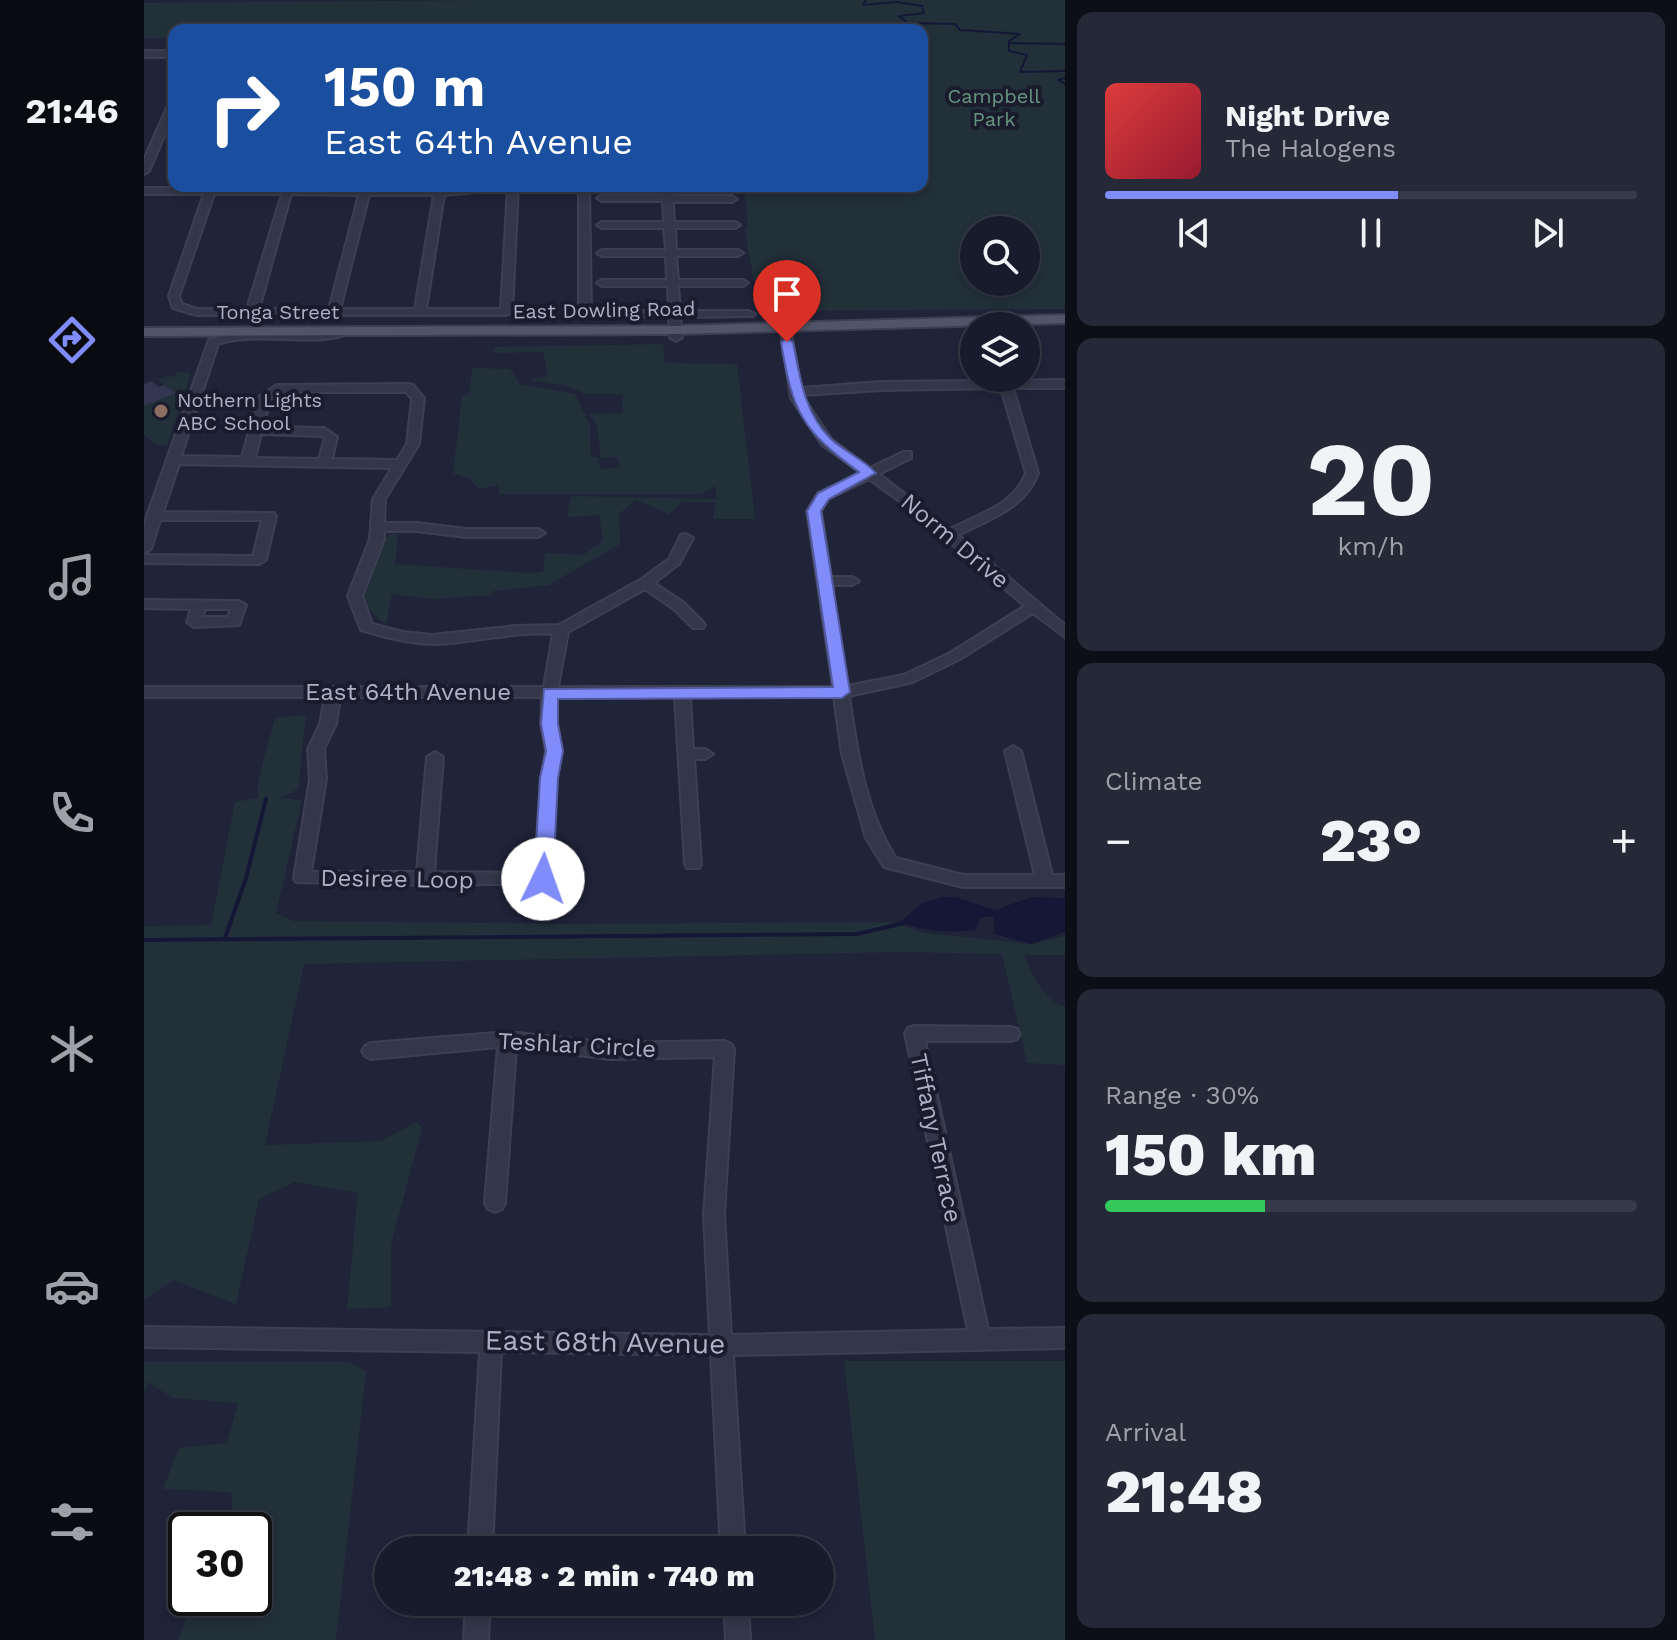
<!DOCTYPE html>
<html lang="en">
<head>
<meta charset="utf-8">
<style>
  :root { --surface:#181b2b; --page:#252837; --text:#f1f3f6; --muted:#9fa1a9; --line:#363947; --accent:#808cf9 }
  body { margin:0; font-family:"Work Sans",sans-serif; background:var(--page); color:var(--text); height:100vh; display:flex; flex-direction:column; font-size:30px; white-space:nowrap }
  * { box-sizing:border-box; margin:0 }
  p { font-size:26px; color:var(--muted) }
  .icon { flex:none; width:44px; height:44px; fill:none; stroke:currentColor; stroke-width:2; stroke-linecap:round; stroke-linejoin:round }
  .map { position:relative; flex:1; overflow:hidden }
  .drawer { display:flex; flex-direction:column; gap:12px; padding:12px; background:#0d0f18; width:612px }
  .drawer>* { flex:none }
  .guide { position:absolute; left:24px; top:24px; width:760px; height:168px; border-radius:16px; box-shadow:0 4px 12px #0003,0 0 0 2px var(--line); background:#1a4fa0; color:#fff; overflow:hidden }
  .controls { position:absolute; left:816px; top:216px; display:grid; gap:16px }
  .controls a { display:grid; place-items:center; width:80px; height:80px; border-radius:50%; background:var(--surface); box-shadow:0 4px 12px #0003,0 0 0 2px var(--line); font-size:40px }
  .speed { position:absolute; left:24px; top:1512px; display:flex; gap:16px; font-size:40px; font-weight:700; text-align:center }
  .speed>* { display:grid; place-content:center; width:104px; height:104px; border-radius:50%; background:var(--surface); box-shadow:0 4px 12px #0003,0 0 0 2px var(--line); line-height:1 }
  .speed .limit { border:4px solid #111; border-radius:12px; background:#fff; color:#111 }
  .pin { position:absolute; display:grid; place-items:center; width:68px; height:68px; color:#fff; margin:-82px -34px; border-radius:50% 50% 50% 0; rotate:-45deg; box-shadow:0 0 8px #0007 }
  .pin .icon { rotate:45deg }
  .me { position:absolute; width:88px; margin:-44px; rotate:3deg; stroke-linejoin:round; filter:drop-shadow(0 0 6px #0008) }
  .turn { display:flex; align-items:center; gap:28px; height:168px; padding:0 24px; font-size:36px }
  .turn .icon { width:104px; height:104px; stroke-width:2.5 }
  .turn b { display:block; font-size:56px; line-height:68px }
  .big { font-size:60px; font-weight:800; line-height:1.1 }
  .drawer .tile { flex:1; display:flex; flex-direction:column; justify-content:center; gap:12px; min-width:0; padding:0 28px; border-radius:16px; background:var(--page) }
  .drawer .dial { align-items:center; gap:0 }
  .dial b { font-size:104px; line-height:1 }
  .song { display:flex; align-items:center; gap:24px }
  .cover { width:96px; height:96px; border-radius:12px; background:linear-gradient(135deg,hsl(0 70% 55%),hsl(350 70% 35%)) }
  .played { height:8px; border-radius:4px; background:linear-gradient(90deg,var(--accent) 55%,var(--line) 55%) }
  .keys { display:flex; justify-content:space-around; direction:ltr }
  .heat { display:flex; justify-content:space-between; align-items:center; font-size:44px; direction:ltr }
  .charge { height:12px; border-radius:6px; background:linear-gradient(90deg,#34c759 30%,var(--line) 0) }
  .trip { position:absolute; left:230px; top:1536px; width:460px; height:80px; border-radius:40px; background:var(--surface); box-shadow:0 4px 12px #0003,0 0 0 2px var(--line); font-weight:800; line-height:80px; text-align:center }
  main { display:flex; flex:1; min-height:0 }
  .menu { display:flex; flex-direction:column; width:144px; justify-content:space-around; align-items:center; background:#0a0b11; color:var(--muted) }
  .menu .icon { width:56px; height:56px }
  .menu .on { color:var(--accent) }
  .menu b { font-size:36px; color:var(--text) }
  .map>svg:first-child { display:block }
  .green { fill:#22303a; fill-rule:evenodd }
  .water { fill:#141836 }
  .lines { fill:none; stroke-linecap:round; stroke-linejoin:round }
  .stream-far1 { stroke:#141836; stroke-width:2 }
  .stream { stroke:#141836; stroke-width:4 }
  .building { fill:#323650 }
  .minor-casing { stroke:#3d4053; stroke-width:4 }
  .major-casing { stroke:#3d4053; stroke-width:4 }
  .minor { fill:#343749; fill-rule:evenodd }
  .major { fill:#525569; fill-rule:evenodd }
  .route { fill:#808cf9; stroke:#535ba2; stroke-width:2 }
  .education-dot { fill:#8d6e63; stroke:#1a1c2e; stroke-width:3 }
  .labels { text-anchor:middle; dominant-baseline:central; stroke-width:8; stroke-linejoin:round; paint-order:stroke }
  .far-park-label { font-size:20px; fill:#66967f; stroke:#1a1c2e }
  .far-street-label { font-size:20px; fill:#afb1c6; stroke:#1a1c2e }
  .far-poi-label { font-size:20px; fill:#afb1c6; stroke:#1a1c2e; text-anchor:start }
  .street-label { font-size:24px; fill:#afb1c6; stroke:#1a1c2e }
  .near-street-label { font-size:28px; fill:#afb1c6; stroke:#1a1c2e }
</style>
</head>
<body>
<main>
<nav class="menu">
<b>21:46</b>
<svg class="icon on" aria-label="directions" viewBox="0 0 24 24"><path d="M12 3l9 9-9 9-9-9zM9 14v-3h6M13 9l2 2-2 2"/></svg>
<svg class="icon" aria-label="music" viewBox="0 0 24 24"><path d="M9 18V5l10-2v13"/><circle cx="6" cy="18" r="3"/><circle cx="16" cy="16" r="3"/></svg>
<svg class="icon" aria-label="phone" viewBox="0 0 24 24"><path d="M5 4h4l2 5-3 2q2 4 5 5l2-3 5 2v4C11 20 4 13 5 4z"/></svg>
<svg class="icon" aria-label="climate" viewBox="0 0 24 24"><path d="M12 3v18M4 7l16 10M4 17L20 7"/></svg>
<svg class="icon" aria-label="car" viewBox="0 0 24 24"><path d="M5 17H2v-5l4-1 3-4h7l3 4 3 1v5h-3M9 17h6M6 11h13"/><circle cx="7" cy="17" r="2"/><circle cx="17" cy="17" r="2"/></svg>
<svg class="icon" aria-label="filters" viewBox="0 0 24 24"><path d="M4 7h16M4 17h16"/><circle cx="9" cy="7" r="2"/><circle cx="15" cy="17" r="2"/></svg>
</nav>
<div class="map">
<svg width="921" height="1640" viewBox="0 0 921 1640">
  <rect width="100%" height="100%" fill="#202439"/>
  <g class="green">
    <path d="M358 0H921V309L615 311 601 230 604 225 600 186H778V30H30V38H0V3ZM830 230H882V282H830Z"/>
    <path d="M519 344 521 363 593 364 611 519H569L572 502H538L525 514 492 500 475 514 476 544 405 585 349 591 348 595 288 599 248 594 242 624C209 602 219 588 234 557 238 549 238 540 246 534H254L251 564 385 573 399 572 401 553 439 555 459 541 455 515 423 517 427 496 573 499 571 486 558 494H355L354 485 335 489 325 478 309 473 318 397 325 394 328 368 366 369 376 384 431 394 446 425 447 456 454 458 457 469 476 467 473 457 457 458 453 424 444 414 479 413 478 394H444L419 385 385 380 404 376 399 352 350 353 351 347Z"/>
    <path d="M32 372 47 373 23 445H13L0 435V406L31 393 13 379 31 376Z"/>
    <path d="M162 715 154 789 136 798 158 800 132 913 149 921 429 924 746 922 781 933 887 944 921 936V955H881C886 974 902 1002 921 1007V1065L883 1063 858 954 758 952 160 964 121 1145 237 1141 273 1122 278 1128 247 1245V1307L203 1309 214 1193 151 1182 115 1199 92 1304 29 1280 0 1300V926L67 925 91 802 114 798V781L131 718Z"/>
    <path d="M700 1361H921V1640H731Z"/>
    <path d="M0 1362H205L222 1372 192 1640H34L51 1598H110V1530H90L87 1492 19 1489 35 1448 83 1443 94 1403 29 1398 4 1382 0 1393Z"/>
  </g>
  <path class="water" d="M798 897H812L851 910 887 897 921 898V932L887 944 851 934 849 916 836 918 832 930C805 933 782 932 756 922L778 903Z"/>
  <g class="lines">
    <g class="stream-far1">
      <path d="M722 0 719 5 753 2 778 6 780 13 755 16 764 23 811 24 816 30 876 34 865 41V51L883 55 876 72 921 71"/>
      <path d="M865 43 921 44"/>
      <path d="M921 78 914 80 921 84"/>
    </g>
    <g class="stream">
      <path d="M81 938 102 878 122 799"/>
      <path d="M0 940 713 934 760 923"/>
    </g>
  </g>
  <path class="building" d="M7 381 15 387 20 385 32 393 0 406V384Z"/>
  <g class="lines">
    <defs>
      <g id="minor">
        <rect x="0" y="51" width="30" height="6"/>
        <path d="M30 100V113L5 171 0 174V160L25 103Z"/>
        <path d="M63 186H73L72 188H139L140 186H150L149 189H216L217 186H227L226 189 374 186 368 312 362 315H52L29 308 25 296 60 194H0V188H62ZM364 189 357 309H282L300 195ZM70 194H138L103 309H53L38 304 35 296ZM147 194 215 195 185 309H115ZM225 195H290L271 309H196Z"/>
        <path d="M430 186H442L445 189 447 313 441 316 435 313V190Z"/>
        <path d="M518 186H528L529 196H588L593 199 588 202H529L530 222H591L596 225 591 228H531L532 250H594L599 253 594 256H532L534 280H599L604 283 599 286H534L536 311H605L611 314 609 316 536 317 538 338 532 341 526 338 525 317 455 316 453 314 459 311H525L524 286H458L453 283 458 280H523L522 256H458L453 253 458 250H522L520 228H458L453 225 458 222H520L519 201H458L453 198 458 195H519Z"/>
        <path d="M636 325 646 327 657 388 737 382 921 380V388H869L894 473C882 508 844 520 814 535L921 625V637L889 613 816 659 769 682 705 696C713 750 721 811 752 858L819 875H891L861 751 869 746 877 751 908 875H921V887H819L740 867 722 838 698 754 690 697H546L549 749H561L569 754 561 759H550L557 864 555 868H543L541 864 531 697H413V724L418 751 413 778 407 879 405 883 281 885 152 882 150 878 166 779 164 749 176 724 181 697H0V687H400L409 634C369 631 330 643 291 644 265 644 241 637 217 630L204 596 226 539 229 499 248 468 35 464 19 512 130 513 132 516 122 560 115 564 0 563V555L109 556 118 520H16L7 549 0 553V529L3 516 65 340 96 332 200 329 206 332C178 349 111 330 74 344L37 456 98 457 115 397 133 385 265 384 269 385 280 398 275 444 241 499 240 523H273L322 529H394L401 533 394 537H322L273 531H240V539L218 596 228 624 259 632 288 635 372 626 415 625 496 580 525 559 537 535 542 534 549 538 535 564 510 583 540 603 559 622 561 625 559 628H549L530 609 501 589 424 632 414 687H689L663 511 674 493 717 473 678 445 647 398ZM857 388 882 473C871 504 834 515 806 529L735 474 767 458V452H759L726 468 687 439 658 395 737 390ZM139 392H262L268 399 263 444 253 460 188 459 193 437 180 428 119 427 126 399ZM117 434 177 436 181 438 175 459 111 458ZM725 479 765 508 881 606 806 653 760 675 703 686 688 585H708L715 581 708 577H687L677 511 684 499ZM196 697H398L397 724 402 751 397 778 391 873 290 872 299 757 291 752 283 757 273 872H167L182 779 180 749 192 724Z"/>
        <path d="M0 600 95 601 102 605 95 625 50 627 43 622 47 609 0 608ZM61 609H87L84 617H58Z"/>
        <path d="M770 1026 867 1027 873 1029 876 1034 873 1039 867 1041H781L844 1329 921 1328V1348L589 1355 601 1550H577L567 1355 357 1352 348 1550H324L336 1352 0 1347V1327L566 1335 560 1215 571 1057 466 1059 372 1047 361 1203 358 1209 351 1212 344 1209 341 1203 354 1047 227 1059 221 1056 218 1051 221 1046 227 1043 364 1032 466 1043 581 1041 587 1044 590 1049 580 1215 587 1335 824 1330 761 1033 764 1028Z"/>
        <path d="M322 1602H346L344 1640H320Z"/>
        <path d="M580 1602H604L606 1640H582Z"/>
      </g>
      <path id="major" d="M921 315V323L531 334 0 336V328L531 326Z"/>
    </defs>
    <use href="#minor" class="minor-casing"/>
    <use href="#major" class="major-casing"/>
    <use href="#minor" class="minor"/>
    <use href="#major" class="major"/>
  </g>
  <path class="route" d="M643 339 649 342C656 377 660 413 687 439 701 452 719 459 732 473L685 499 677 511 706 692 698 698 414 699V724L419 751 414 778 409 879 406 884H393L390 879 396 778 402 751 397 724 400 689 689 687 663 511 674 493 715 472C658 431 648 411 637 342Z"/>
  <circle class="education-dot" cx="17" cy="411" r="8"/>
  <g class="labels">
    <g class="far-park-label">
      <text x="850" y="96">Campbell<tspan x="850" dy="23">Park</tspan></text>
    </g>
    <g class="far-street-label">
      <text transform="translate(460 310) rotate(-1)">East Dowling Road</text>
      <text x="134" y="312">Tonga Street</text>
    </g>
    <g class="far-poi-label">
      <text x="33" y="400">Nothern Lights<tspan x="33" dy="23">ABC School</tspan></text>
    </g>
    <g class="street-label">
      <text transform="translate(811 541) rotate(40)">Norm Drive</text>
      <text x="264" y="692">East 64th Avenue</text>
      <text transform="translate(253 879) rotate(1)">Desiree Loop</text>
      <text transform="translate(433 1045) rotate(3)">Teshlar Circle</text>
      <text transform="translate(792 1138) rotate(78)">Tiffany Terrace</text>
    </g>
    <g class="near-street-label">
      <text transform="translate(461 1342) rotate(1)">East 68th Avenue</text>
    </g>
  </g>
</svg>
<div class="controls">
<a><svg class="icon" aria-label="search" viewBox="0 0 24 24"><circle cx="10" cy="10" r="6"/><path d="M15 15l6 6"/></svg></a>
<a><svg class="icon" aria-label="layers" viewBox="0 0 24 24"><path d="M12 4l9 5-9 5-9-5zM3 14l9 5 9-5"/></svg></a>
</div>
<div class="speed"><div class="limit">30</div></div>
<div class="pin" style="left:643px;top:342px;background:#d93025"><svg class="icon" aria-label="arrive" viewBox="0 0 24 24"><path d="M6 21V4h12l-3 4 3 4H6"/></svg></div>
<svg class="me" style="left:399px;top:879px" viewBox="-20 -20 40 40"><circle r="19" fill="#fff"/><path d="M0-13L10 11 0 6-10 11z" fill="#808cf9"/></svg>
<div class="trip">21:48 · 2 min · 740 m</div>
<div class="guide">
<div class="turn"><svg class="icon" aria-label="right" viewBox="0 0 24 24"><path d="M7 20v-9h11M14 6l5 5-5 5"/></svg><div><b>150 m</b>East 64th Avenue</div></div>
</div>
</div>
<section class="drawer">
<div class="tile">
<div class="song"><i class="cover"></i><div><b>Night Drive</b><p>The Halogens</p></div></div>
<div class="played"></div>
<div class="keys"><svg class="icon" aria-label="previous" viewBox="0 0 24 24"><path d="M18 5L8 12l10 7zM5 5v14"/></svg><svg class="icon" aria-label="pause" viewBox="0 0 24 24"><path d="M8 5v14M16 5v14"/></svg><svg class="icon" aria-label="next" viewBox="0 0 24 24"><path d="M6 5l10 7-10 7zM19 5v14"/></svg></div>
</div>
<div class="tile dial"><b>20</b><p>km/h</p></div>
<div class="tile"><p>Climate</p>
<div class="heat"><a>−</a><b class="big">23°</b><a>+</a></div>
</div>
<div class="tile"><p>Range · 30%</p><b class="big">150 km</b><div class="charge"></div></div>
<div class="tile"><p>Arrival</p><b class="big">21:48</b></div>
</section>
</main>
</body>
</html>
